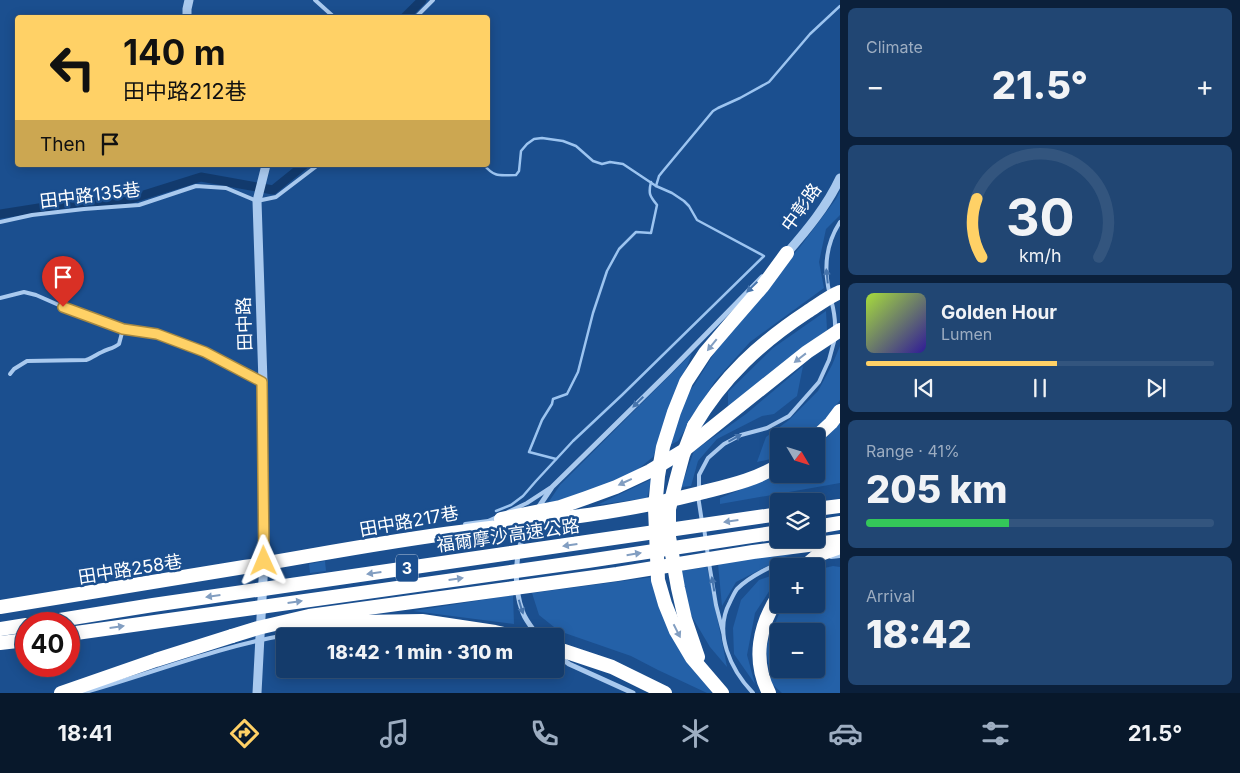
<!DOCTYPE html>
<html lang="en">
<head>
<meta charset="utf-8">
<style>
  :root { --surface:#143b6b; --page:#214673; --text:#f1f3f6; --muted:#9dadc1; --line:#33557e; --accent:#ffd166 }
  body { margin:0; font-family:Inter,"Noto Sans TC",sans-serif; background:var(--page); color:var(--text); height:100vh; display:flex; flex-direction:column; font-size:19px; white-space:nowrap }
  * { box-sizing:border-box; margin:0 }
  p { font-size:16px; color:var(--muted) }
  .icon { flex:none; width:28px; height:28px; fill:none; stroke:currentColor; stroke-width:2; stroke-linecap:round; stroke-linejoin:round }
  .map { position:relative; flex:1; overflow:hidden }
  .details { display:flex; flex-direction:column; gap:8px; padding:8px; background:#0b203b; width:400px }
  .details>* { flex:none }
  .banner { position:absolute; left:15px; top:15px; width:475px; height:152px; border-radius:5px; box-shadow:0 2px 12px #0003,0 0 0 1px var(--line); background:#ffd166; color:#111; overflow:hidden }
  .needle { width:32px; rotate:128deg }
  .controls { position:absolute; left:770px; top:428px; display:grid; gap:10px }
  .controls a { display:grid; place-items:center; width:55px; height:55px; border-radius:5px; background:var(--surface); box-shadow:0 2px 12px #0003,0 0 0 1px var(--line); font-size:25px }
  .speed { position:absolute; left:15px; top:612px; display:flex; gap:10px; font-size:25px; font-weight:700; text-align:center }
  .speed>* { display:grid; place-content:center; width:65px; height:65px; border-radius:50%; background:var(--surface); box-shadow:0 2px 12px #0003,0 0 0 1px var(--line); line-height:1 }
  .speed .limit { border:8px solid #d22; background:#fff; color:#111 }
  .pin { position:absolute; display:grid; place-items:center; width:42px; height:42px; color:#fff; margin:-51px -21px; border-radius:50% 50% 50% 0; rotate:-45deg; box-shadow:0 0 5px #0007 }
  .pin .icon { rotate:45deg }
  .me { position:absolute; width:55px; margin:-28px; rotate:359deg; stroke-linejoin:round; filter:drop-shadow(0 0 4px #0008) }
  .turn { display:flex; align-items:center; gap:18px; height:105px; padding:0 25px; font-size:22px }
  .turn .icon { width:65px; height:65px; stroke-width:2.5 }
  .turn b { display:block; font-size:35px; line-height:42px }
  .then { display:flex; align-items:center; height:48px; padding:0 25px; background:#0003; gap:10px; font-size:19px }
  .big { font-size:38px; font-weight:800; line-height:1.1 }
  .details .widget { flex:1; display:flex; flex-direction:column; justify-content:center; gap:8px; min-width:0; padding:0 18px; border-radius:8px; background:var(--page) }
  .details .dial { align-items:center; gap:0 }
  .dial svg { height:130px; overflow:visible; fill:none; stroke:var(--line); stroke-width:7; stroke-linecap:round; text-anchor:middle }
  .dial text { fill:var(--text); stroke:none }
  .song { display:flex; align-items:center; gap:15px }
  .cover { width:60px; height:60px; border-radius:8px; background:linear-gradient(135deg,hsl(80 70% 55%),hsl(250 70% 35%)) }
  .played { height:5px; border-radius:2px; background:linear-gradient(90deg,var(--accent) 55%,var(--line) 55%) }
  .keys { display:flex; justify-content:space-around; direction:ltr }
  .heat { display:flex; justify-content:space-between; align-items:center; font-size:28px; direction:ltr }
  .charge { height:8px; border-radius:4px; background:linear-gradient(90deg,#34c759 41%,var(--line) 0) }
  .trip { position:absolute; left:276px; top:628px; width:288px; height:50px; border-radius:5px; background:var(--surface); box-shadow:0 2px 12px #0003,0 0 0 1px var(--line); font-weight:800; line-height:50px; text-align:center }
  .menu { display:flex; height:80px; justify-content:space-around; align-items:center; background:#08182b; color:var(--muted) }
  .menu .icon { width:35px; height:35px }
  .menu .current { color:var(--accent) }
  .menu b { font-size:22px; color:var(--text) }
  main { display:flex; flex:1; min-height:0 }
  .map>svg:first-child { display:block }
  .green { fill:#2461a8; fill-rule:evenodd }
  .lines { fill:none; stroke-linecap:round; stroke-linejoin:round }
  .stream { stroke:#9cc4f0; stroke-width:2.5 }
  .canal { stroke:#123a6d; stroke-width:9 }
  .service { stroke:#a9c9ee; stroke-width:4 }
  .minor { stroke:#a9c9ee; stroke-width:5 }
  .tertiary { stroke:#a9c9ee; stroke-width:9 }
  .motorway { stroke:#fff; stroke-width:14 }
  .motorway-bridge { stroke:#fff; stroke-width:14 }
  .oneway { fill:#4674ac }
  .oneway2 { fill:#829ec1 }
  .route-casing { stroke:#a68842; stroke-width:12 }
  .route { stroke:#ffd166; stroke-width:9 }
  .labels { text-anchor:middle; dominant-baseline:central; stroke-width:5; stroke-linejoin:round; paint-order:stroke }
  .shield { fill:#1b4f8f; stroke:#bbcadd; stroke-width:1 }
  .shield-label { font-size:16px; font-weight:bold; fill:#fff }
  .street-label { font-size:18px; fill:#fff; stroke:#1b4f8f }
</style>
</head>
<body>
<main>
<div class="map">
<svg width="840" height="693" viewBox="0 0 840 693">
  <rect width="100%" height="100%" fill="#1b4f8f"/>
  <g class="green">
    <path d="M840 191V215L826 229 819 262 824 288 750 342 715 381 678 441 672 444 667 446 685 397 695 384 715 352 777 272 800 247 836 199Z"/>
    <path d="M826 311 827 330 728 407V392L773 348Z"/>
    <path d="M840 346V400L819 428 807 436H779V456L775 458 757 462 766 437 789 420 818 391 832 365Z"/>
    <path d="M692 353 653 457 637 470 592 492 548 503 560 485Z"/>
    <path d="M803 366 797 396 774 414 762 416 717 439 698 461 691 486 681 487 694 451 746 414Z"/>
    <path d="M840 423V483L720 504V498L779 474H816V444Z"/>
    <path d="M652 479 647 498 597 505Z"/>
    <path d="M799 550 736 582 722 606 718 564Z"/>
    <path d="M325 561 326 571 310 573 309 564Z"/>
    <path d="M833 566 840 567V693H782L771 683 766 647 782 606 784 604H816V570ZM779 631H816V669H779Z"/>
    <path d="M707 567 727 667 710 647 688 610 680 571Z"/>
    <path d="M779 573V576L755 613 747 655 755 684 734 654 733 628 741 600 759 580Z"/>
    <path d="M653 577 671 635 712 693H707L658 670 631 656 559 631 539 615 532 593Z"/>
    <path d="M513 595 514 624 413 611Z"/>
  </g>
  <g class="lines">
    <g class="stream">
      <path d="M484 165C495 178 500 175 516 175L519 171 521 151 527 144 534 139 542 138 563 141 576 146 593 161 602 164 610 162 623 164 656 186 672 193 684 201 689 206 697 220 764 256 622 395 573 441 536 481 523 496 511 505 496 511"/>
      <path d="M656 186 659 176 663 171 713 111 718 108 740 98 769 82 810 34 840 6"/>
      <path d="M556 459 529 452 542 420 552 404 553 399 567 394 578 372 593 313 607 271 619 249 636 232 651 233 657 205C650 196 648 194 651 182"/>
    </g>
    <g class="canal">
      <path d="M404 18 422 0"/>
      <path d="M0 214 64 204 131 199 201 177 273 190 304 165"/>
    </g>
    <g class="service">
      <path d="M315 0 335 18"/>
      <path d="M415 18 433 0"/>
      <path d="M0 222 32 215 84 209 139 205 196 186 226 188 257 201 276 197 318 165"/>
      <path d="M0 298 24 292 36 295 77 313 123 329 157 334 205 353 263 382"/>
      <path d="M835 329C836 312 831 302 828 286 824 263 827 242 840 222"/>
      <path d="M10 374 14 369 27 361 86 360C92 358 97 354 102 352 108 349 114 348 119 344L123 329"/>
      <path d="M699 489V475L708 458 724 444 741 435 767 428 789 416 819 382 829 360 835 338"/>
      <path d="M698 496 702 522"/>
      <path d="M508 512 527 503 550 488"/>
      <path d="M465 524 488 521 497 517"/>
      <path d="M704 528 708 556"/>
      <path d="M831 557 840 556"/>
      <path d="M709 563 716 605 723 632"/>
      <path d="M82 693C150 674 217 647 286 635"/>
      <path d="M753 693C731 670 713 633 730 602 732 598 734 593 737 589 749 577 775 563 791 560 796 559 801 559 806 559"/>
    </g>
    <g class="minor">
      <path d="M538 508 552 487 669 372 762 277"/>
      <path d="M528 526C514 551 513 587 523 613 526 621 533 629 538 636"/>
      <path d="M555 653 569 664 633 693"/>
    </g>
    <g class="tertiary">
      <path d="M187 18V9L189 0"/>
      <path d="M787 253C807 230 827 206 840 178"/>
      <path d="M257 693 264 561 263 382 257 201 266 165"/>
    </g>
    <g class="motorway">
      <path d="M694 426 683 455 676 481 669 509V537L678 588 685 619 698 657"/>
      <path d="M816 437 831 423 840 411"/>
      <path d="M816 509 840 506"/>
      <path d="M816 527 840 523"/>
      <path d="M0 629 26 625"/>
      <path d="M0 643 26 640"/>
      <path d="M555 648 612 667 665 693"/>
      <path d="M61 693 156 660 232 636"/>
      <path d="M722 693 692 658 676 631 665 604 658 580 655 508 658 476 663 447 674 412 686 382 705 353 729 325 762 287 787 253"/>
      <path d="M769 693C752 660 759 625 779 595"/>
    </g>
    <g class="motorway-bridge">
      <path d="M694 426C723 377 760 343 807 312 818 305 828 297 840 292"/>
      <path d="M501 519 560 507 586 498 616 487 650 471 683 451 807 352 840 330"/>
      <path d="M805 566 818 555 840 547"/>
      <path d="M0 607C81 593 163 581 244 567 316 555 388 541 460 532 541 521 622 513 700 493 727 486 756 480 779 465"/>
      <path d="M35 624 153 605 779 514"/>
      <path d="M285 630 318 625 360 622 422 621 495 632 512 636"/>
      <path d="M69 634 588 561 779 532"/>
      <path d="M232 636 258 628 309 616 617 574 753 552 840 541"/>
    </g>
  </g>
  <defs><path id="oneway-solid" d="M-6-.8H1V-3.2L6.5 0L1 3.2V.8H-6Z" transform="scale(1.25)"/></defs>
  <g class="oneway">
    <use href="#oneway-solid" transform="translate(827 276) rotate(-96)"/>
    <use href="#oneway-solid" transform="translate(752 287) rotate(136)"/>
    <use href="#oneway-solid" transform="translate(638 402) rotate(135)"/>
    <use href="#oneway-solid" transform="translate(735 438) rotate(-29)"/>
    <use href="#oneway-solid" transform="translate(713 584) rotate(-100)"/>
    <use href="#oneway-solid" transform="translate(521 607) rotate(73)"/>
  </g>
  <g class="oneway2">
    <use href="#oneway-solid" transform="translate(712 345) rotate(129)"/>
    <use href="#oneway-solid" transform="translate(800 358) rotate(142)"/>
    <use href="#oneway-solid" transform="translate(625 482) rotate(155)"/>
    <use href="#oneway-solid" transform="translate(731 521) rotate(172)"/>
    <use href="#oneway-solid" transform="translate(570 545) rotate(172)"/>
    <use href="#oneway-solid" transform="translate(634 554) rotate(-9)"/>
    <use href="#oneway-solid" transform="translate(374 573) rotate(172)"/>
    <use href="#oneway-solid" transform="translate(456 579) rotate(-8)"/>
    <use href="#oneway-solid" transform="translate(213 596) rotate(172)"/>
    <use href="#oneway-solid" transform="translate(295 602) rotate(-8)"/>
    <use href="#oneway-solid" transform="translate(117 627) rotate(-8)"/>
    <use href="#oneway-solid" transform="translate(677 631) rotate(63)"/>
  </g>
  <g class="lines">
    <defs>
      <path id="route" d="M63 307 123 329 157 334 205 352 262 382 264 561"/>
    </defs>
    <use href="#route" class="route-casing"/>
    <use href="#route" class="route"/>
  </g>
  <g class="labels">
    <rect class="shield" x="396" y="554.5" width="22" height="27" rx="4"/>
    <g class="shield-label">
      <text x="407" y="568">3</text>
    </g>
    <g class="street-label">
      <text transform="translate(90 195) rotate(-7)">田中路135巷</text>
      <text transform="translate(801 207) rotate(-54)">中彰路</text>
      <text transform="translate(244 324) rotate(-92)">田中路</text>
      <text transform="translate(409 521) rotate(-10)">田中路217巷</text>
      <text transform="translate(508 535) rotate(-8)">福爾摩沙高速公路</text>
      <text transform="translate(130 569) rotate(-9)">田中路258巷</text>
    </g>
  </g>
</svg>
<div class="controls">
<a><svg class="needle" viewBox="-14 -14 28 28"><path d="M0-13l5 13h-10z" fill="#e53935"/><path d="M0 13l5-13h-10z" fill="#9dadc1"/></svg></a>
<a><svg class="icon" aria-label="layers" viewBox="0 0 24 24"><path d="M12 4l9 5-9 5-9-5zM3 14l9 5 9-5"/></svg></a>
<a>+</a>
<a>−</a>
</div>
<div class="speed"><div class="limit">40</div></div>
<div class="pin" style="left:63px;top:307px;background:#d93025"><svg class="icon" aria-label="arrive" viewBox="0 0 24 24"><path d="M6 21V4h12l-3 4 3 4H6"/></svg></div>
<svg class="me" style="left:264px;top:561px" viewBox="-20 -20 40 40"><path d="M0-17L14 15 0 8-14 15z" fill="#ffd166" stroke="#fff" stroke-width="4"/></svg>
<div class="trip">18:42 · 1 min · 310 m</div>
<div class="banner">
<div class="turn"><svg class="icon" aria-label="left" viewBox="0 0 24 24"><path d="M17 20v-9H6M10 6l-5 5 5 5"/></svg><div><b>140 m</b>田中路212巷</div></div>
<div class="then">Then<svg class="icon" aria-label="arrive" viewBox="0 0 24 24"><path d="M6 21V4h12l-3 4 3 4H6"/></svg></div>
</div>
</div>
<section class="details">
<div class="widget"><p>Climate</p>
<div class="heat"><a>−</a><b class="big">21.5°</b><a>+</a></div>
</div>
<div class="widget dial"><svg viewBox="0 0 100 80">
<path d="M14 69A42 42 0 1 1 86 69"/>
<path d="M14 69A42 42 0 0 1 11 33" stroke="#ffd166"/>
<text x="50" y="56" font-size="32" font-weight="700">30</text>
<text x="50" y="72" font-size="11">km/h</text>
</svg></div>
<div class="widget">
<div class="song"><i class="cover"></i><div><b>Golden Hour</b><p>Lumen</p></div></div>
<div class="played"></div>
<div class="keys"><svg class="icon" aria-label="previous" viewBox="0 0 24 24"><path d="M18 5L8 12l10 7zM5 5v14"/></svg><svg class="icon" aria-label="pause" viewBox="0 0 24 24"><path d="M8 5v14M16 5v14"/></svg><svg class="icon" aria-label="next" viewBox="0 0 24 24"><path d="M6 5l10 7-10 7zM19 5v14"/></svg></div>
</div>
<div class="widget"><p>Range · 41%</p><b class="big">205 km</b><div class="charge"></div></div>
<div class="widget"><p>Arrival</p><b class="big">18:42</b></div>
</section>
</main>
<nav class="menu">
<b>18:41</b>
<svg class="icon current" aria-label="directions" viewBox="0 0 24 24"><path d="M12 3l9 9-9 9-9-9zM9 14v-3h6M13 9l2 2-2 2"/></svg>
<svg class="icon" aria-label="music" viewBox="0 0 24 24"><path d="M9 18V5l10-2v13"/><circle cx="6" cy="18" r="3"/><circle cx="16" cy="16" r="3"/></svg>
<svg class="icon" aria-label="phone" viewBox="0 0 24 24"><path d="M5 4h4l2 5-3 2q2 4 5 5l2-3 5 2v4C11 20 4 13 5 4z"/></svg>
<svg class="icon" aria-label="climate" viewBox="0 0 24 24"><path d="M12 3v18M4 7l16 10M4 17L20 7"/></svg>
<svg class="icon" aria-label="car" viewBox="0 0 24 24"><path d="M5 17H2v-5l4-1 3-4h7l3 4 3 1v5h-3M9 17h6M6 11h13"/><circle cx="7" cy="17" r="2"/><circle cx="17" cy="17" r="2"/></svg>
<svg class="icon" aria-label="filters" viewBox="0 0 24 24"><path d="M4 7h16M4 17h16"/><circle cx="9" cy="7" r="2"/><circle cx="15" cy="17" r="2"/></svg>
<b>21.5°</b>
</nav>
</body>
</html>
